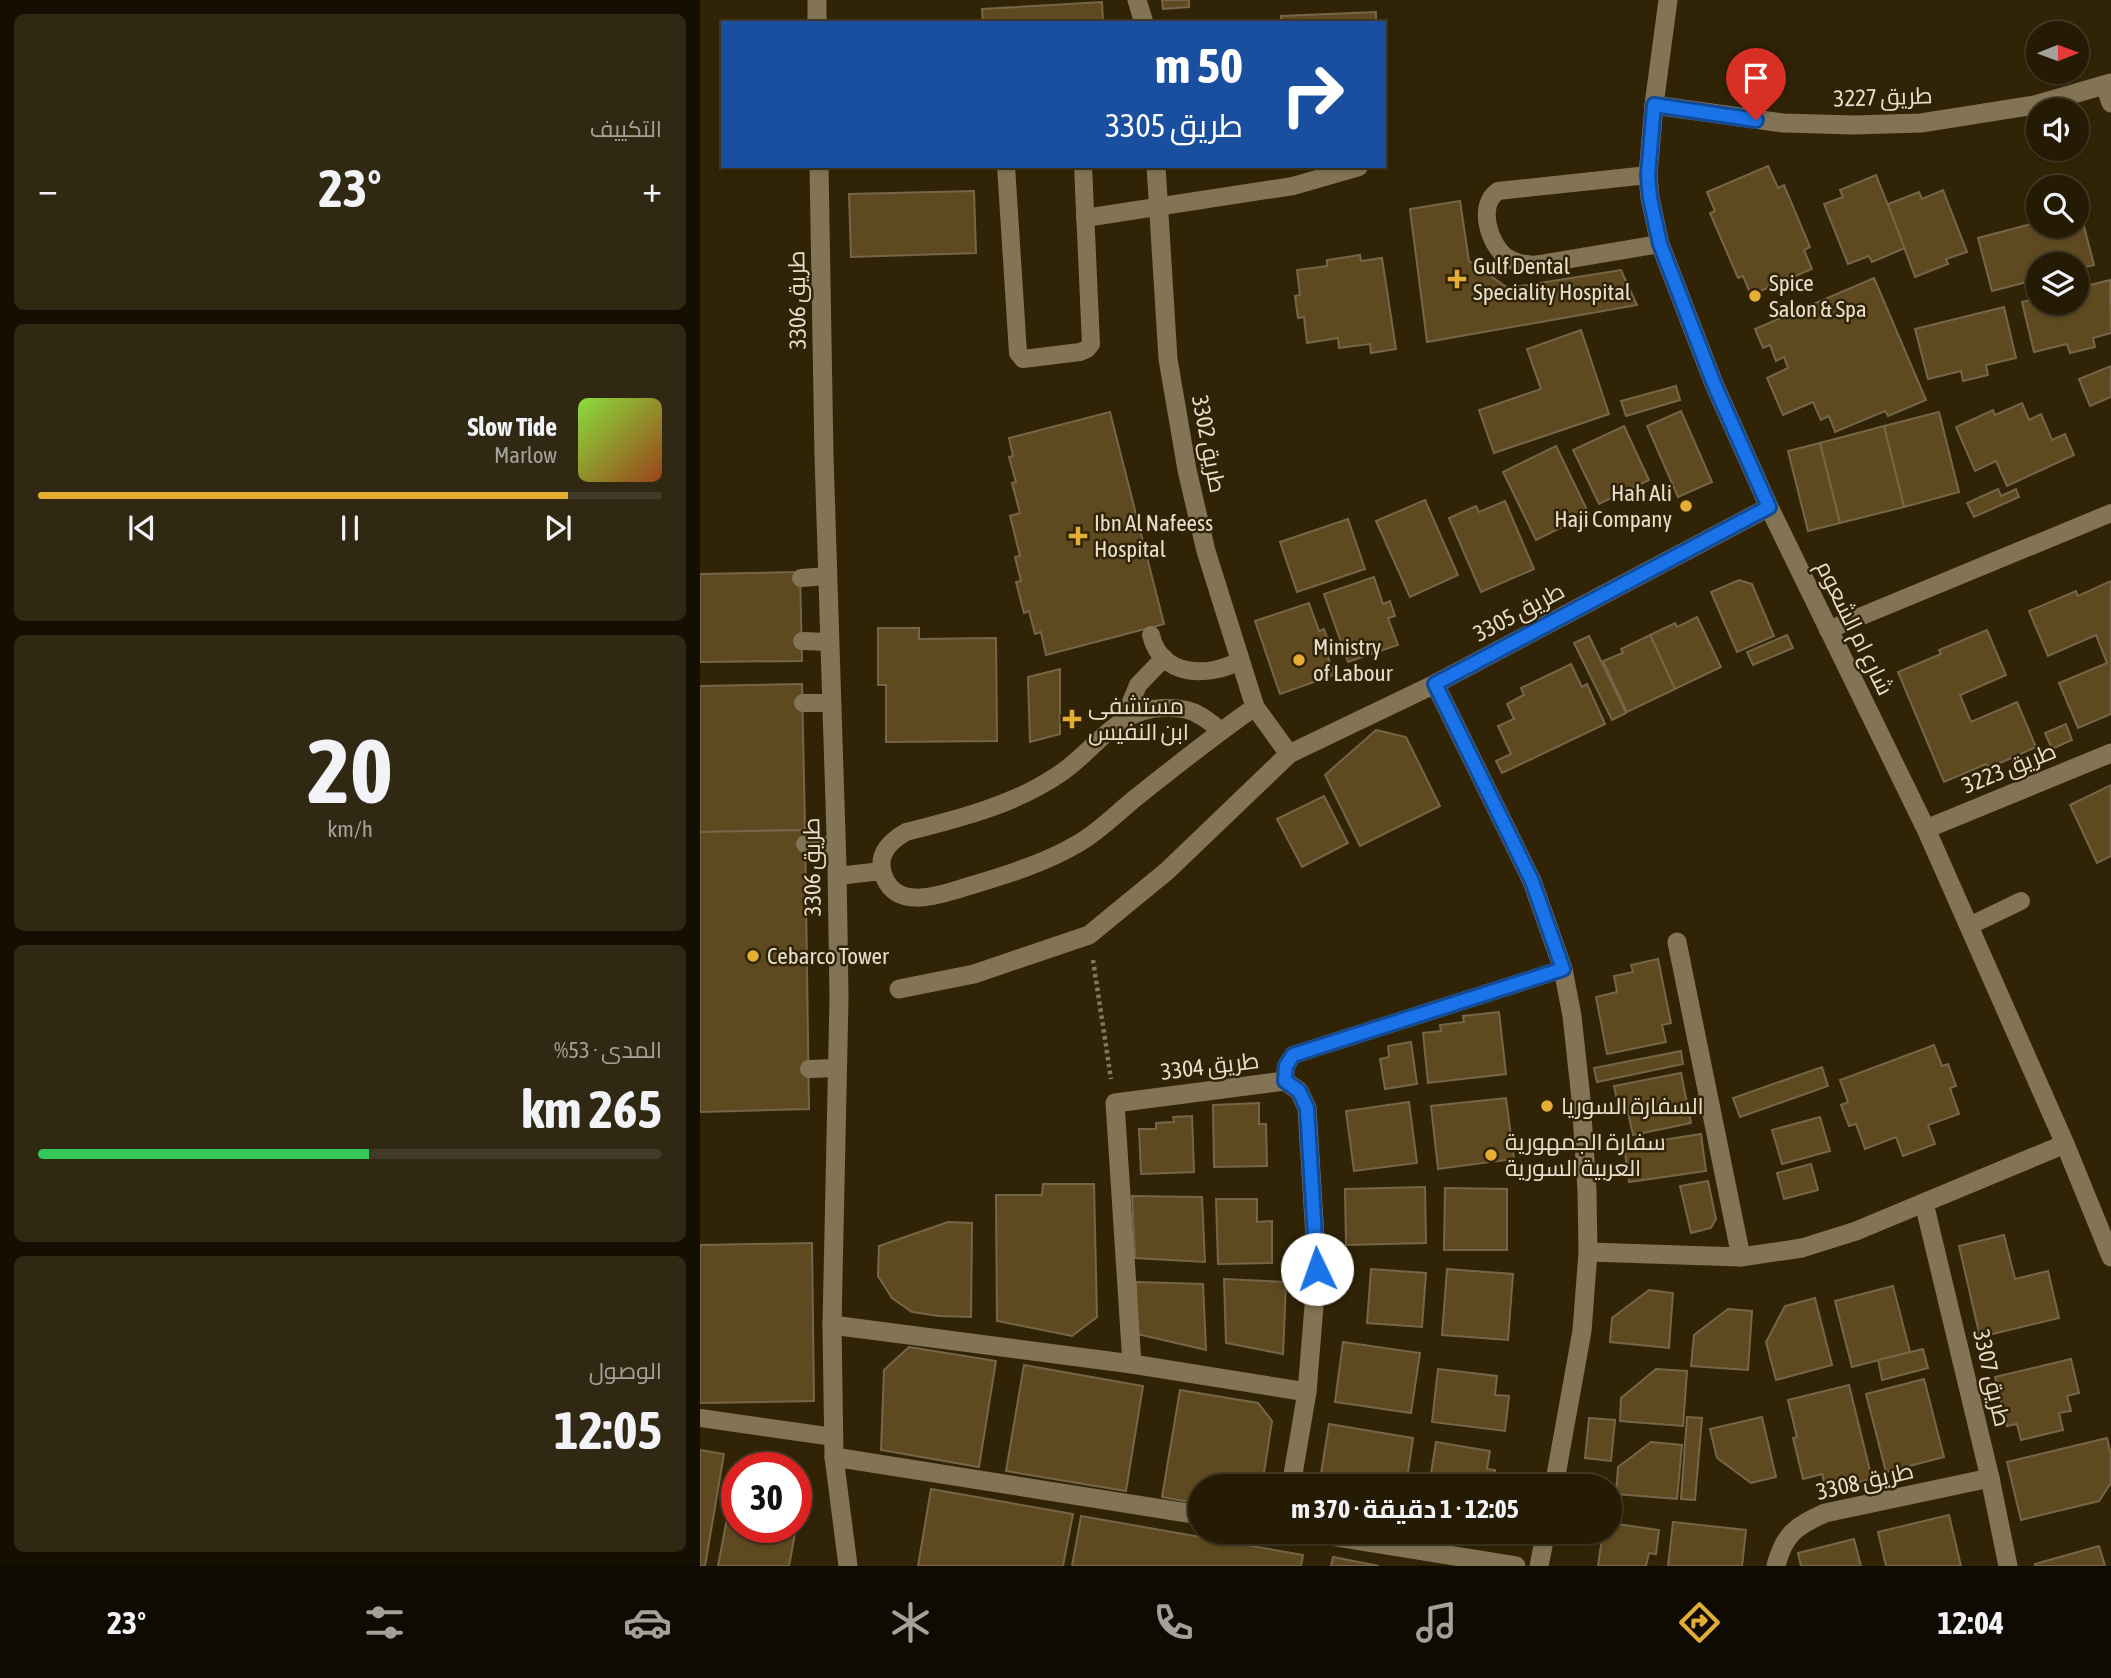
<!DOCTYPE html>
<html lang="ar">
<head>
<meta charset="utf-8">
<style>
  :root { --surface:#251b04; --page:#312813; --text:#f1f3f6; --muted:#a3a19a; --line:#423926; --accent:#e4ae35 }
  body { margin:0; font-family:"Asap Condensed",Cairo,sans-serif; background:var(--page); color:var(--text); direction:rtl; height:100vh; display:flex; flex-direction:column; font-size:26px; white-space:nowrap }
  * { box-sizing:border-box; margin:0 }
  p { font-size:23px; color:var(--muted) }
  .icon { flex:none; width:38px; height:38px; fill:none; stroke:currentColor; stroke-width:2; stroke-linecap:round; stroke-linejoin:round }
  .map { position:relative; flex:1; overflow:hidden; direction:ltr }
  .panel { display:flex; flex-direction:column; gap:14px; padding:14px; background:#140f02; width:700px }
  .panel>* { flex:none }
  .banner { position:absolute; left:21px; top:21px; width:665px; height:147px; border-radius:0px; box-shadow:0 2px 5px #0004,0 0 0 2px var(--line); direction:rtl; background:#1a4fa0; color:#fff; overflow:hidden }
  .needle { width:46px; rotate:89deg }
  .buttons { position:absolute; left:1326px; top:21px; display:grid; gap:14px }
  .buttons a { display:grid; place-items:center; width:63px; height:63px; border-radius:50%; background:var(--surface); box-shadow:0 2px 5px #0004,0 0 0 2px var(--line); font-size:35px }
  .speed { position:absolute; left:21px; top:1452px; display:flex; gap:14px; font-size:35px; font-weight:700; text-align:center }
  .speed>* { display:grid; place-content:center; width:91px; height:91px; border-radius:50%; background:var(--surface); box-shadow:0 2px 5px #0004,0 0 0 2px var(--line); line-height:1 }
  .speed .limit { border:10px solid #d22; background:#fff; color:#111 }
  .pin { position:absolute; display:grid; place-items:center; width:60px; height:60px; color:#fff; margin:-72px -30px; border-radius:50% 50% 50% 0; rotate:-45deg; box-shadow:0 0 7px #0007 }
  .pin .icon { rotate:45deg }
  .me { position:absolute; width:77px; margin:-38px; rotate:357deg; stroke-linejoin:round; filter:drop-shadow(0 0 5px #0008) }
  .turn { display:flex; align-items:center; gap:24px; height:147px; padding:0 28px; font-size:32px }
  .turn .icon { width:91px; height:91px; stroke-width:2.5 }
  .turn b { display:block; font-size:49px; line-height:60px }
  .big { font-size:52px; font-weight:700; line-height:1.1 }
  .panel .widget { flex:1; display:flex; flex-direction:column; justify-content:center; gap:10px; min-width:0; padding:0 24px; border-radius:10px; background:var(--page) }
  .panel .dial { align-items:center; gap:0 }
  .dial b { font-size:91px; line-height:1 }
  .song { display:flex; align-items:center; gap:21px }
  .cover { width:84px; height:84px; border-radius:10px; background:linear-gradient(135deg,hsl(90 70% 55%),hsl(20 70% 35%)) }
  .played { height:7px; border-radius:4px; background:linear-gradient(90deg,var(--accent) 85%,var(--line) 85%) }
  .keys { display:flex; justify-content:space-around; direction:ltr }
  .heat { display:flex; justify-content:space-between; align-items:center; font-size:38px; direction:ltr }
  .charge { height:10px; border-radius:5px; background:linear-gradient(90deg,#34c759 53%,var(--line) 0) }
  .trip { position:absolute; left:488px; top:1474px; width:434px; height:70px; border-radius:35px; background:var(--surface); box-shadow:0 2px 5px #0004,0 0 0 2px var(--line); font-weight:700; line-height:70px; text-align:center; direction:rtl }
  .tabs { display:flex; height:112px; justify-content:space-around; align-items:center; background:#0f0b02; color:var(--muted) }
  .tabs .icon { width:49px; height:49px }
  .tabs .current { color:var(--accent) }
  .tabs b { font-size:32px; color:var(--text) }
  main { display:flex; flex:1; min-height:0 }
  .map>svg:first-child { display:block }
  .building { fill:#5e4920; stroke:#766649; stroke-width:2 }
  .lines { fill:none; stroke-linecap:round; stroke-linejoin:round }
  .path { stroke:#82775f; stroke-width:4.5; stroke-dasharray:3.5 3.5; stroke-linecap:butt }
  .service { stroke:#847456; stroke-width:18 }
  .minor { stroke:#847456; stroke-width:19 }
  .tertiary { stroke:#847456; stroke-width:19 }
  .route-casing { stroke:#114b97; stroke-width:18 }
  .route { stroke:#1a73e8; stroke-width:12 }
  .poi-dot { fill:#e4ae35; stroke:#312406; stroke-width:2.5 }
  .labels { text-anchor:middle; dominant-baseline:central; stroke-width:5; stroke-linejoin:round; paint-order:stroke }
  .street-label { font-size:23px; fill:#e7decd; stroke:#312406 }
  .poi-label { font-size:23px; fill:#e7decd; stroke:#312406; text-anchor:start }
</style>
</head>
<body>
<main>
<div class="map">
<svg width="1411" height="1566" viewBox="0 0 1411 1566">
  <rect width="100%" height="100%" fill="#312406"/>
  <g class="building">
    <path d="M462 0H489V7L463 9Z"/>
    <path d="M402 2 403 23H283L282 9Z"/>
    <path d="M676 12V23H581V16Z"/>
    <path d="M1068 166 1078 188 1084 185 1110 247 1104 250 1112 269 1051 295 1043 276 1038 278 1010 213 1015 211 1007 192Z"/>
    <path d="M1176 175 1205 248 1172 262 1169 256 1148 264 1124 204 1143 197 1140 190Z"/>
    <path d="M1243 190 1267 252 1246 259 1248 264 1215 277 1188 204 1219 192 1222 199Z"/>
    <path d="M274 191 276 253 151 257 149 194Z"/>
    <path d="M760 201 769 261 808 288 921 270 937 305 727 342 710 209Z"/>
    <path d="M1380 211 1394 265 1377 269V264H1339V279L1292 291 1278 238 1339 222V226H1377V212Z"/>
    <path d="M660 255 661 261 682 258 696 349 671 353 670 344 639 348 638 338 607 343 604 317 598 318 595 296 600 295 597 270 627 266V260Z"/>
    <path d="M1174 278 1226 400 1188 416 1185 411 1135 432 1129 416 1121 420 1113 402 1083 415 1067 378 1088 368 1084 357 1076 361 1070 345 1063 348 1055 329Z"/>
    <path d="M1410 280 1411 333 1393 338 1395 347 1370 353 1367 344 1334 352 1322 302 1339 298V303H1377V288Z"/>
    <path d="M1304 307 1316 358 1286 365 1288 375 1263 381 1261 371 1228 379 1215 329Z"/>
    <path d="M881 330 909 414 794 453 779 410 841 389 827 349Z"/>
    <path d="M1411 366V397L1390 406 1379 379Z"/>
    <path d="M976 386 980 400 926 416 921 401Z"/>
    <path d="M1322 403 1329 420 1341 414 1352 440 1365 434 1374 455 1307 486 1296 461 1275 471 1256 427 1293 410 1295 415Z"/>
    <path d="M981 411 1012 482 978 497 947 426Z"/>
    <path d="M410 412 464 624 346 655 341 632 335 634 329 611 324 613 316 582 321 581 315 557 320 556 310 516 320 513 312 483 316 482 309 457 313 456 309 438Z"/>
    <path d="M1239 412 1259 492 1204 507 1184 426Z"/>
    <path d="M924 426 949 480 899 504 873 450Z"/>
    <path d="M1184 426 1204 507 1140 523 1120 443Z"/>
    <path d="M1120 443 1140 523 1108 531 1088 451Z"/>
    <path d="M856 446 889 514 836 540 803 472Z"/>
    <path d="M1298 489 1301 496 1316 489 1319 497 1274 517 1267 503Z"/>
    <path d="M725 500 758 575 710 597 676 521Z"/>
    <path d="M805 501 834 569 781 592 749 518 776 506 779 512Z"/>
    <path d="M648 519 665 569 597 592 580 542Z"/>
    <path d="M100 572 102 661 0 662V574Z"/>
    <path d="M674 577 683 604 690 601 695 616 688 618 698 645 648 662 624 594Z"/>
    <path d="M1039 580 1052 584 1074 636 1037 652 1011 592Z"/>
    <path d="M1411 581V714L1378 728 1359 683 1407 663 1396 635 1348 656 1329 611 1376 591 1378 596Z"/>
    <path d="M609 603 619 631 624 629 629 643 624 645 634 675 580 694 555 621Z"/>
    <path d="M997 617 1021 667 975 689 950 635 975 623 977 627Z"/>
    <path d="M178 628H219V639L296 638 297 741 186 742V685H178Z"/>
    <path d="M1287 630 1306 675 1260 695 1271 722 1317 702 1336 747 1289 768 1286 764 1244 782 1198 672 1241 654 1239 650Z"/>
    <path d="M950 635 975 689 927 712 903 661 923 653 921 649Z"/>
    <path d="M1087 635 1093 648 1053 665 1047 652Z"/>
    <path d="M889 636 926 713 912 720 874 643Z"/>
    <path d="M871 664 882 687 887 684 905 724 802 773 796 761 811 754 798 726 814 719 807 704 824 695 821 688Z"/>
    <path d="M360 669V734L330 742 328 677Z"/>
    <path d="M102 684 105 830 0 832V686Z"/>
    <path d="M1366 724 1372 740 1352 749 1345 733Z"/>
    <path d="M676 730 706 737 740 806 660 846 625 775Z"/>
    <path d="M1411 785V856L1397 863 1370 805Z"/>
    <path d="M624 796 648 843 602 867 577 819Z"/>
    <path d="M105 830 109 1109 0 1112V832Z"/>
    <path d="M958 959 971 1023 962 1025 966 1042 907 1054 896 997 917 992 914 976 933 972 931 965Z"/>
    <path d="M799 1012 806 1074 728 1083 723 1033 741 1031 740 1025 764 1022 763 1016Z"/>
    <path d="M711 1042 717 1084 685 1089 680 1059 689 1057 688 1046Z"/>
    <path d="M1234 1045 1242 1066 1248 1064 1256 1086 1250 1088 1259 1114 1228 1125 1235 1144 1203 1156 1196 1137 1165 1149 1156 1124 1149 1126 1141 1105 1148 1102 1140 1080Z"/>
    <path d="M981 1051 983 1064 897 1082 894 1068Z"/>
    <path d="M1122 1067 1128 1086 1040 1117 1033 1098Z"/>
    <path d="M981 1073 991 1123 933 1135 926 1103 918 1105 914 1086Z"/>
    <path d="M806 1098 814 1159 738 1169 731 1106Z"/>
    <path d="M709 1102 717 1163 654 1171 646 1111Z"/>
    <path d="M559 1103V1124H566L567 1166 514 1167 513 1105Z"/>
    <path d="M492 1116 494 1172 441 1174 439 1129H456V1123L474 1122 473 1117Z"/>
    <path d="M1120 1117 1130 1151 1082 1164 1072 1130Z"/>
    <path d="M1001 1134 1006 1171 929 1182 924 1146Z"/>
    <path d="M1111 1164 1118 1190 1084 1199 1077 1173Z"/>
    <path d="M1008 1181 1016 1219 1011 1228 991 1233 980 1186Z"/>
    <path d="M343 1184H394L397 1317 372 1336 297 1321 296 1195H342Z"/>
    <path d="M725 1187 726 1243 646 1245 645 1189Z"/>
    <path d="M745 1188 807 1189V1250H744Z"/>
    <path d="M432 1196 502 1197 505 1262 435 1258Z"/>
    <path d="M516 1199H557V1222L572 1221V1263L518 1264Z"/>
    <path d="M248 1222 272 1223 271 1317 239 1316 212 1312 192 1298 178 1276 179 1246Z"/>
    <path d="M1304 1235 1315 1279 1348 1271 1359 1318 1280 1337 1259 1246Z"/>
    <path d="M112 1243 114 1401 0 1403V1245Z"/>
    <path d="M671 1269 726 1273 722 1327 667 1323Z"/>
    <path d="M747 1269 813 1274 808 1340 742 1335Z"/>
    <path d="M524 1279 586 1282 583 1354 526 1343Z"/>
    <path d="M436 1282 503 1284 506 1350 437 1334Z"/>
    <path d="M1193 1286 1210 1352 1152 1367 1135 1301Z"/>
    <path d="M949 1290 973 1293 969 1348 910 1342 912 1318Z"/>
    <path d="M1115 1298 1132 1365 1076 1380 1066 1342 1085 1306Z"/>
    <path d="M1028 1309 1052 1311 1048 1370 991 1366 994 1335Z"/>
    <path d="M643 1342 720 1353 711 1413 635 1402Z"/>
    <path d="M209 1347 296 1361 279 1467 181 1450 184 1370Z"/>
    <path d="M1223 1349 1228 1368 1182 1380 1178 1360Z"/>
    <path d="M1371 1359 1379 1393 1367 1396 1371 1411 1359 1413 1363 1430 1321 1440 1317 1424 1307 1426 1295 1377Z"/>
    <path d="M324 1365 443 1386 426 1491 306 1471Z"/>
    <path d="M738 1369 797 1376 795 1395 809 1396 805 1431 732 1422Z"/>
    <path d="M956 1369 987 1371 983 1426 920 1421 921 1398Z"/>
    <path d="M1224 1379 1244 1457 1186 1472 1166 1394Z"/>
    <path d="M1149 1385 1172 1479 1126 1490 1122 1474 1103 1479 1093 1438 1097 1437 1088 1400Z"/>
    <path d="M480 1390 558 1403 572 1421 562 1486H500V1504L462 1497Z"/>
    <path d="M987 1417 1002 1418 995 1500 981 1499Z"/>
    <path d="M1062 1417 1076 1477 1051 1483 1017 1458 1010 1429Z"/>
    <path d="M889 1418 915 1420 911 1461 885 1458Z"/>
    <path d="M629 1424 713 1438 706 1486H619Z"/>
    <path d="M1407 1438 1411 1455V1483L1399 1501 1321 1520 1307 1462Z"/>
    <path d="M736 1442 790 1451 787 1469 795 1470 793 1486H729Z"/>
    <path d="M951 1442 982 1445 977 1499 916 1494 918 1467Z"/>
    <path d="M0 1450 24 1454 5 1566H0Z"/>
    <path d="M37 1466 50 1468H37V1528H96L89 1566H18Z"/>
    <path d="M96 1477 105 1478 96 1525Z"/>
    <path d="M231 1489 373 1514 363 1566H218Z"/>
    <path d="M1249 1515 1261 1566H1186L1178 1532Z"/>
    <path d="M381 1516 603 1555 601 1566H372Z"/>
    <path d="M973 1522 1046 1530 1042 1566H968Z"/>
    <path d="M910 1523 959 1530 956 1554 949 1553 946 1566H898L903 1531H910Z"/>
    <path d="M1154 1539 1161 1566H1101L1098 1553Z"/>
    <path d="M1399 1546 1405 1566H1335V1564Z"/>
    <path d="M633 1557 679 1566H631Z"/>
  </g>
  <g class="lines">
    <path class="path" d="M393 960 411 1079"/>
    <g class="service">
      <path d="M306 166 318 353 323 359 380 352 387 349 391 344 383 166"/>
      <path d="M948 175 798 191C777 205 789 244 806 257 815 263 824 264 834 265L960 244"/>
      <path d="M385 218 593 186 659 167"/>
      <path d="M101 578 127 576"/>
      <path d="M1128 630 1411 513"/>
      <path d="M451 635C461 677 508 678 539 661"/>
      <path d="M102 641 130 642"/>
      <path d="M103 703H132"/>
      <path d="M424 719 438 685 464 658"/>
      <path d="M521 731C514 725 507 719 499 715 490 709 478 708 468 708 421 706 399 745 365 770 357 776 347 782 338 787 298 809 249 821 206 832 187 843 175 857 185 879 198 907 232 897 256 890 298 877 340 866 379 843 399 831 415 815 433 800 473 768 513 736 555 707"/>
      <path d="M105 844 136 846"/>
      <path d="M137 876 182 871"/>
      <path d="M1269 926 1321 901"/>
      <path d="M109 1069 137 1068"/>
      <path d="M585 1081 586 1066 593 1055 863 969"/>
      <path d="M0 1418 134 1437"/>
    </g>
    <g class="minor">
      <path d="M117 0V23"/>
      <path d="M437 0 444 23"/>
      <path d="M1405 85 1411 103"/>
      <path d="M954 105 1083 123 1154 125 1221 123 1335 105 1411 83"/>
      <path d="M119 166 124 456 137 866 139 998 132 1325 134 1457 148 1566"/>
      <path d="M456 166 468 359 487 470 506 551 555 707 589 754"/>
      <path d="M1226 829 1411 753"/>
      <path d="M977 942 1041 1257"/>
      <path d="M199 989 274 974 389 935 467 871 589 754 735 684"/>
      <path d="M1224 1203 1290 1478 1308 1566"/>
      <path d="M888 1252 1041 1257 1102 1248 1156 1231 1365 1144"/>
      <path d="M132 1325 432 1364 607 1392"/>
      <path d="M432 1364 415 1103 585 1081 599 1091 607 1108 617 1269 607 1392 591 1486"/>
      <path d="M134 1457 500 1515"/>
      <path d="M600 1531 816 1566"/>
      <path d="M1076 1566C1084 1534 1096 1526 1125 1513L1290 1478"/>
    </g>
    <g class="tertiary">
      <path d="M968 0 954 105 948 175 950 198 960 244 1014 384 1069 507 1226 829 1365 1144 1411 1257"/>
      <path d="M854 1486 882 1331 888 1252 887 1191 881 1099 872 1016 863 969 832 881 735 684 1069 507"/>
      <path d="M839 1566 846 1531"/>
    </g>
  </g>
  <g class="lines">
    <defs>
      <path id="route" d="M617 1269 607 1108 599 1091 585 1081 586 1066 593 1055 863 969 832 881 735 684 1069 507 1014 384 960 244 950 198 948 175 954 105 1056 120"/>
    </defs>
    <use href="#route" class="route-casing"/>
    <use href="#route" class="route"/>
  </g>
  <g class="poi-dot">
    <path d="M753.5 268.5h7v7h7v7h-7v7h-7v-7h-7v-7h7z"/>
    <circle cx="1055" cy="296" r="7"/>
    <circle cx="986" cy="506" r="7"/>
    <path d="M374.5 525.5h7v7h7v7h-7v7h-7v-7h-7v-7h7z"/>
    <circle cx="599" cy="660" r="7"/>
    <path d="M368.5 708.5h7v7h7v7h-7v7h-7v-7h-7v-7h7z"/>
    <circle cx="53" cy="956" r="7"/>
    <circle cx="847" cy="1106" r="7"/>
    <circle cx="791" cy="1155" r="7"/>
  </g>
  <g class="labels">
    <g class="street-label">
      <text transform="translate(1183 97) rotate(-2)">طريق 3227</text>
      <text transform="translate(97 300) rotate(-91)">طريق 3306</text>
      <text transform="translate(509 444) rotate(79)">طريق 3302</text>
      <text transform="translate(819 612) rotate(-28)">طريق 3305</text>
      <text transform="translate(1155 628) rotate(64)">شارع ام الشعوم</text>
      <text transform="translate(1309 768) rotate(-22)">طريق 3223</text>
      <text transform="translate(112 867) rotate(-91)">طريق 3306</text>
      <text transform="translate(510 1066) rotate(-7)">طريق 3304</text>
      <text transform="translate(1292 1378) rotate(77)">طريق 3307</text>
      <text transform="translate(1165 1481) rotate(-13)">طريق 3308</text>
    </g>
    <g class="poi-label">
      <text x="773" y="266">Gulf Dental<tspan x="773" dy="26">Speciality Hospital</tspan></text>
      <text x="1069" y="283">Spice<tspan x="1069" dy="26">Salon &amp; Spa</tspan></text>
      <text x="972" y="493" text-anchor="end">Hah Ali<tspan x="972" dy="26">Haji Company</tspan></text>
      <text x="394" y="523">Ibn Al Nafeess<tspan x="394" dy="26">Hospital</tspan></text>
      <text x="613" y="647">Ministry<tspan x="613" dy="26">of Labour</tspan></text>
      <text x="388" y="706">مستشفى<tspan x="388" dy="26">ابن النفيس</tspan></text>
      <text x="67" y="956">Cebarco Tower</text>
      <text x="861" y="1106">السفارة السوريا</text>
      <text x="805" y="1142">سفارة الجمهورية<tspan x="805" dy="26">العربية السورية</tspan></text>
    </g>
  </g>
</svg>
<div class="buttons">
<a><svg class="needle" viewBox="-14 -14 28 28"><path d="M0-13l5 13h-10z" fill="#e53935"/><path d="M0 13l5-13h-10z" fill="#a3a19a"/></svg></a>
<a><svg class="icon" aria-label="sound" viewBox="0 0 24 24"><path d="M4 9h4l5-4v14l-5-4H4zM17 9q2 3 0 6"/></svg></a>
<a><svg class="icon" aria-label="search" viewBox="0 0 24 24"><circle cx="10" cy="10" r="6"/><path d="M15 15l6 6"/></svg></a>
<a><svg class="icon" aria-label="layers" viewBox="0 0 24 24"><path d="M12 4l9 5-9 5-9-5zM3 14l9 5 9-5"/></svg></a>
</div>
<div class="speed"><div class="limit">30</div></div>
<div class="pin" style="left:1056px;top:120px;background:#d93025"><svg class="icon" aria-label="arrive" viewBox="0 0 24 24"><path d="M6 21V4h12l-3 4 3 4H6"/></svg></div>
<svg class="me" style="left:617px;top:1269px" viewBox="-20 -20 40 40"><circle r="19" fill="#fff"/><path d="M0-13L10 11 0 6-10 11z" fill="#1a73e8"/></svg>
<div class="trip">12:05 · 1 دقيقة · 370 m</div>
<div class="banner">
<div class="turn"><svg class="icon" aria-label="right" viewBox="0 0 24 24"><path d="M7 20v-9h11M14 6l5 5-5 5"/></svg><div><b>50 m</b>طريق 3305</div></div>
</div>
</div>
<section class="panel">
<div class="widget"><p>التكييف</p>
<div class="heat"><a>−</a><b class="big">23°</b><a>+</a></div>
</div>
<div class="widget">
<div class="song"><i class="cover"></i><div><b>Slow Tide</b><p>Marlow</p></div></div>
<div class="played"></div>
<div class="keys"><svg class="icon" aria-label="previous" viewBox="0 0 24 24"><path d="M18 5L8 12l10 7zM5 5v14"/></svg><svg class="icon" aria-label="pause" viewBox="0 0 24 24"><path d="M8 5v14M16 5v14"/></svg><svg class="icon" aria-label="next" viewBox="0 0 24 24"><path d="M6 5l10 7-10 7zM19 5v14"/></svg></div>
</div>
<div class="widget dial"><b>20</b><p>km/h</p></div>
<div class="widget"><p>المدى · 53%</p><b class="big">265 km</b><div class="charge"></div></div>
<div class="widget"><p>الوصول</p><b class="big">12:05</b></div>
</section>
</main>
<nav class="tabs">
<b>12:04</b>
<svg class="icon current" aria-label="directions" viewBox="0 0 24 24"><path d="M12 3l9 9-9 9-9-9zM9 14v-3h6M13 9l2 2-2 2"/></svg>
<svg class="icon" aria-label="music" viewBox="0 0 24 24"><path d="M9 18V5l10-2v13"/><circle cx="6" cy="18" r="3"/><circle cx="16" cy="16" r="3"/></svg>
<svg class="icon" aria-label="phone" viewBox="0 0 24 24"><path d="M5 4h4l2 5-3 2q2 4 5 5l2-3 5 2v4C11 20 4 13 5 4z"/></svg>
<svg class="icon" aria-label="climate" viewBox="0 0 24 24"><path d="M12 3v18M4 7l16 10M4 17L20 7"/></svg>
<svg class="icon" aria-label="car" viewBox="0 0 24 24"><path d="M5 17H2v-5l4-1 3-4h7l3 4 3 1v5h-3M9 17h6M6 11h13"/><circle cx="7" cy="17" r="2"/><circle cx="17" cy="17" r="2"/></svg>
<svg class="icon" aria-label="filters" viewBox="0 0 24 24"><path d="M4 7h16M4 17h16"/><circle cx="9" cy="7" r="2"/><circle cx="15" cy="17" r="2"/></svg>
<b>23°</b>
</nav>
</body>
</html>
